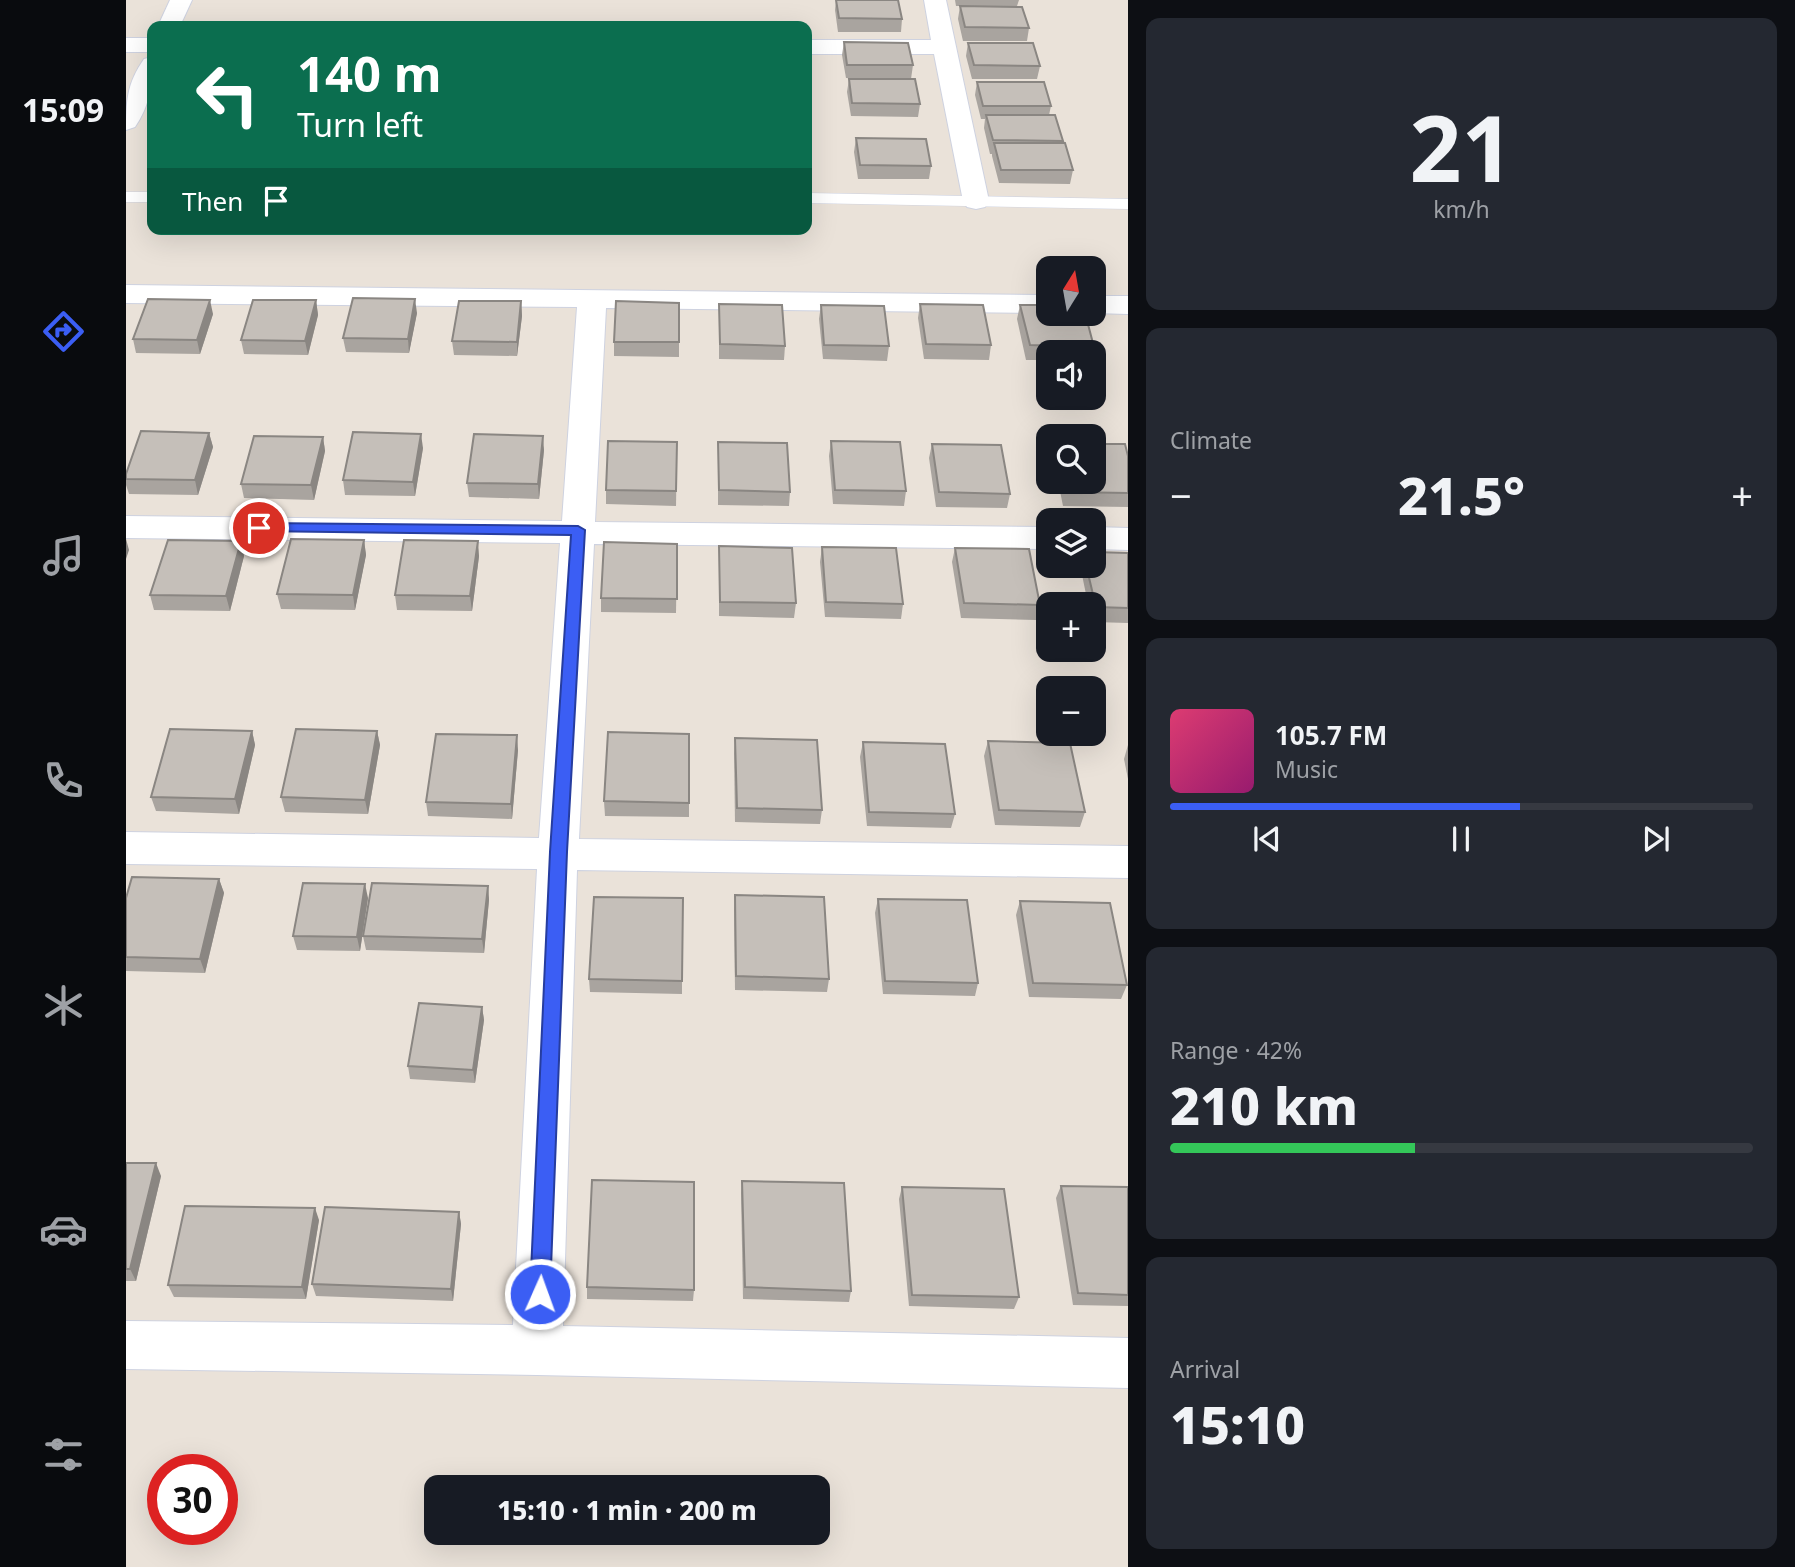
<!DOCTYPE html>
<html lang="en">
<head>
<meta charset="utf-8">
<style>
  :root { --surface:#171b24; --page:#242831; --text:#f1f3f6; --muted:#9ea1a6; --line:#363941; --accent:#3b5ef4 }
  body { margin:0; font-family:"Noto Sans",sans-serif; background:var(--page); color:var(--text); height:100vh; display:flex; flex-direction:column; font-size:26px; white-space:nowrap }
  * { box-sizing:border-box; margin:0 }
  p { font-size:23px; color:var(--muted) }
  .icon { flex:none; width:38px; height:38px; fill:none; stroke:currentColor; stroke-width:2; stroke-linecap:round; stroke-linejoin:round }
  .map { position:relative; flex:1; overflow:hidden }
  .details { display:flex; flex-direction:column; gap:18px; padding:18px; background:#0d0f14; width:667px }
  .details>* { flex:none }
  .banner { position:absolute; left:21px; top:21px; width:665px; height:214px; border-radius:14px; box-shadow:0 7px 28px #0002; background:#0b6e4f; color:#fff; overflow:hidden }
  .needle { width:46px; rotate:11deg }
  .controls { position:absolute; left:910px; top:256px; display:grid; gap:14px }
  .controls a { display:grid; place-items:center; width:70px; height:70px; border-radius:14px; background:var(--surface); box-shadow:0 7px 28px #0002; font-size:35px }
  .speed { position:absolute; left:21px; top:1454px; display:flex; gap:14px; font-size:35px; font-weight:700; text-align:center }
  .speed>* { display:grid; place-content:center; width:91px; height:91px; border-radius:50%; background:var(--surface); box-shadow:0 7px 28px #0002; line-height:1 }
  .speed .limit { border:10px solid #d22; background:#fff; color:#111 }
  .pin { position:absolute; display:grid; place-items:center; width:60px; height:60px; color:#fff; margin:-30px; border:4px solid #fff; border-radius:50%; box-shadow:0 2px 7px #0007 }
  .me { position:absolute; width:77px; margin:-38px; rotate:2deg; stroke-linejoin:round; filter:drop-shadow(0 0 5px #0008) }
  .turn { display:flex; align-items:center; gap:24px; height:147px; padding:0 35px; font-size:32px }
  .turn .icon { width:91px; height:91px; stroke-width:2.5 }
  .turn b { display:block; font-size:49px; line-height:60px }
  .then { display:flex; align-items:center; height:66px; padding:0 35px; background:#0003; gap:14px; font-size:26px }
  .big { font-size:52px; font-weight:800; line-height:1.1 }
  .details .tile { flex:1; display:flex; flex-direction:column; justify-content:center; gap:10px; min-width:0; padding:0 24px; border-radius:14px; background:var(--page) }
  .details .dial { align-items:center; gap:0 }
  .dial b { font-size:91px; line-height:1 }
  .song { display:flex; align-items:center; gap:21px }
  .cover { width:84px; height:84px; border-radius:10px; background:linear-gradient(135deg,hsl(340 70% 55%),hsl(320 70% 35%)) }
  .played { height:7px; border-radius:4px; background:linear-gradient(90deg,var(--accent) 60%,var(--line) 60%) }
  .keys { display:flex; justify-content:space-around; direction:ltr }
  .heat { display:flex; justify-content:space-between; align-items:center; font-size:38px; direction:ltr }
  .charge { height:10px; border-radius:5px; background:linear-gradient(90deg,#34c759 42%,var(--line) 0) }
  .trip { position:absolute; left:298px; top:1475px; width:406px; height:70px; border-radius:14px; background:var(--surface); box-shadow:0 7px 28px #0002; font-weight:800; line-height:70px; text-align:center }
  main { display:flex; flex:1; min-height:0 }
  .menu { display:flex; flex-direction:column; width:126px; justify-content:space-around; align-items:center; background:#090b0e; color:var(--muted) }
  .menu .icon { width:49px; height:49px }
  .menu .current { color:var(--accent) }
  .menu b { font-size:32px; color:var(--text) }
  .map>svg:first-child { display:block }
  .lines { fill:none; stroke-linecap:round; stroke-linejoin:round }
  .service-casing { stroke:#ced2e0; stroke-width:1 }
  .minor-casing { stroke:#ced2e0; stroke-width:2 }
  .service { fill:#fff; fill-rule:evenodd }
  .minor { fill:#fff; fill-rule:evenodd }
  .wall { fill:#a9a49f }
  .shaded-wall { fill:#8a8682 }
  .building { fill:#c5bfb9; stroke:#8a8682; stroke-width:2 }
  .route { fill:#3b5ef4; stroke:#263d9f; stroke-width:2 }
</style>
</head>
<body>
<main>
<nav class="menu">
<b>15:09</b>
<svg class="icon current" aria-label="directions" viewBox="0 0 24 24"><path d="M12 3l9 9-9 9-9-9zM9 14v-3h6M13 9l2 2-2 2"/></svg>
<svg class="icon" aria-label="music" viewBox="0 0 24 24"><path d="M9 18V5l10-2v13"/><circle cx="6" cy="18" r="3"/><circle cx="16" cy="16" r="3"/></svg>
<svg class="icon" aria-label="phone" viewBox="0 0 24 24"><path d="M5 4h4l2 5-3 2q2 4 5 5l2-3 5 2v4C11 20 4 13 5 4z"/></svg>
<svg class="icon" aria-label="climate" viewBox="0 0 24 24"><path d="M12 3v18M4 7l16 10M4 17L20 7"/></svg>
<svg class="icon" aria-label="car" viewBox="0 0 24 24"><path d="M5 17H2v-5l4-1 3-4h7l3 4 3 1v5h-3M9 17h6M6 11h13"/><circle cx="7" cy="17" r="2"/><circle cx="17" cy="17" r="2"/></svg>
<svg class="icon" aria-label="filters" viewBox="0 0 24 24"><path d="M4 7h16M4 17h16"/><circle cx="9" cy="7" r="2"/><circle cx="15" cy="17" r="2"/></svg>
</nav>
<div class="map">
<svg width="1003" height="1567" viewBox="0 0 1003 1567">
  <rect width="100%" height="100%" fill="#eae2d9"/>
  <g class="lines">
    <defs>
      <g id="service">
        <rect x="0" y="192" width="26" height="10"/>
        <path d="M681 193 1003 199V209L681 203Z"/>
      </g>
      <g id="minor">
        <path d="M44 0H66L54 26H32Z"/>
        <path d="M798 0H820L863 201 859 207 850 209 841 207 837 201 808 54H681V40H805Z"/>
        <rect x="0" y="38" width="26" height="14"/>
        <path d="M26 57C27 83 24 105 9 127L0 130C0 101 1 83 18 59Z"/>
        <path d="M0 285 922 295V313L480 308 469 522 922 527V549L468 544 453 839 1003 846V878L451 870 437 1326 1003 1338V1388L411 1375 0 1369V1321L387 1325 411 869 0 864V832L413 838 434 543 0 538V516L436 521 451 307 0 303Z"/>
        <path d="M968 296H1003V314L966 313Z"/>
        <path d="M968 527 1003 528V550L968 549Z"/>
      </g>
    </defs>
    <use href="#service" class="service-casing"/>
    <use href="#minor" class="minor-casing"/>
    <use href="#service" class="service"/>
    <use href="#minor" class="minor"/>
  </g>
  <g class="wall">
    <path d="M710 0H772L776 19 775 32H712L709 10Z"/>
    <path d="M829 0H893L891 6H830Z"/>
    <path d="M834 6 903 28 901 41H837L832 19Z"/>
    <path d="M718 42 787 65 785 79 720 78 716 55Z"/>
    <path d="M842 43 914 66 911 79H846L840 56Z"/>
    <path d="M723 79 794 104 792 117 725 116 721 92Z"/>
    <path d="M851 82 925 106 923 115 937 141 936 143 947 170 944 184 873 183 866 156V154H864L858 128 859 119H855L849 95Z"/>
    <path d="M730 138 805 166 803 179H732L728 152Z"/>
    <path d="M190 300 192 315 182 355 118 354 115 340Z"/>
    <path d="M395 301 396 316 391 356 328 355 326 341Z"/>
    <path d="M553 303V357L488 356V342Z"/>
    <path d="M593 304 659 346 658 360 593 359Z"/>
    <path d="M794 304 865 345 863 360 798 359 792 318Z"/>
    <path d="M695 305 763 346 761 361 697 359 693 319Z"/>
    <path d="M894 305 968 347 967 352H922V360H900L891 319Z"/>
    <path d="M291 313 283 353 220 352 217 338Z"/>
    <path d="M87 314 74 354 10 353 7 339Z"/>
    <path d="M83 433 87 447 72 495 3 494 0 485V474Z"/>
    <path d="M197 437 199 451 188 500 118 498 115 484Z"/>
    <path d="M705 441 780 491 778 506 707 504 703 456Z"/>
    <path d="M551 442 550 506 480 504V490Z"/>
    <path d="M592 442 664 492 663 506 592 505Z"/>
    <path d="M806 444 884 494 881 508 810 507 803 458Z"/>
    <path d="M297 448 289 496 219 495 217 480Z"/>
    <path d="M418 450 413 499 343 497 341 483Z"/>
    <path d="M1002 456V507L937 506 932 481H968Z"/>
    <path d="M238 540 240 555 229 610 155 609 151 594Z"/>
    <path d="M551 544 550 613 475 612V598Z"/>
    <path d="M593 546 670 603 668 618 593 616Z"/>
    <path d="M696 547 777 604 775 619 699 617 694 562Z"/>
    <path d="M829 548 914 605 910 620 835 618 826 562Z"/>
    <path d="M1002 553V623L968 622V604H962L954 565H968Z"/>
    <path d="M118 556 104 611 28 610 24 595Z"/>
    <path d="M353 556 346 611 271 610 269 595Z"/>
    <path d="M126 731 129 745 113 814 30 811 25 797Z"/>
    <path d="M251 731 254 745 242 814 159 812 155 797Z"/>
    <path d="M609 738 696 810 694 824 609 822 608 753Z"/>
    <path d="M862 741 959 812 954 827 869 825 858 756Z"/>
    <path d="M737 742 829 814 825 828 741 826 734 757Z"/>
    <path d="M1002 745V779L998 759Z"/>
    <path d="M392 750 386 819 302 816 300 802Z"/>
    <path d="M478 801 563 803V817L479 816Z"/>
    <path d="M93 879 98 893 79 973 0 971V898Z"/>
    <path d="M362 886 363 900 358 953 240 950 237 936Z"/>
    <path d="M609 895 703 979 701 992 609 990 608 909Z"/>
    <path d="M242 898 234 951 171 950 167 936Z"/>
    <path d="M752 899 852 983 849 996 757 994 749 913Z"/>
    <path d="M894 901 1001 985 995 999 903 997 890 915Z"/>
    <path d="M463 979 556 981V994L464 992Z"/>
    <path d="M356 1007 358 1020 349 1083 284 1079 282 1066Z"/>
    <path d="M0 1163 35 1176 10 1281H0Z"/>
    <path d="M616 1181 725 1291 723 1302 617 1299 615 1193Z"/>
    <path d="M935 1186 1002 1187V1306L947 1305 930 1198Z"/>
    <path d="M776 1187 893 1297 888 1309 783 1306 773 1199Z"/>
    <path d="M333 1212 335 1224 327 1301 190 1296 186 1284Z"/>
    <path d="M193 1220 180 1299 48 1297 42 1285Z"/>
    <path d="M461 1287 568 1290 567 1301 461 1299Z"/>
  </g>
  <g class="shaded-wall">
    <path d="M289 299 291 313 283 353 282 339Z"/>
    <path d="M84 300 87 314 74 354 71 340Z"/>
    <path d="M190 300 192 315 182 355 179 341Z"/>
    <path d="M395 301 396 316 391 356V342Z"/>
    <path d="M83 433 87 447 72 495 69 480Z"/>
    <path d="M295 434 297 448 289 496 287 482Z"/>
    <path d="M417 436 418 450 413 499 412 484Z"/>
    <path d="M197 437 199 451 188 500 185 485Z"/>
    <path d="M0 539 3 550 0 559Z"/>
    <path d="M238 540 240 555 229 610 227 595Z"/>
    <path d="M115 541 118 556 104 611 100 596Z"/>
    <path d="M352 541 353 556 346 611 344 596Z"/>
    <path d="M126 731 129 745 113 814 109 799Z"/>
    <path d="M251 731 254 745 242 814 239 800Z"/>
    <path d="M391 735 392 750 386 819 385 804Z"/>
    <path d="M93 879 98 893 79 973 74 959Z"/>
    <path d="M239 884 242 898 234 951 231 937Z"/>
    <path d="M362 886 363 900 358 953 356 939Z"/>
    <path d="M356 1007 358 1020 349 1083 347 1070Z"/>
    <path d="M30 1163 35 1176 10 1281 4 1269Z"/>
    <path d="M189 1208 193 1220 180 1299 176 1287Z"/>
    <path d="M333 1212 335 1224 327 1301 325 1289Z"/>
  </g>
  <g class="building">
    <path d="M710 0H772L776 19 713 18Z"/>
    <path d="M834 6 896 7 903 28 839 27Z"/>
    <path d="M718 42 782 43 787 65H721Z"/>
    <path d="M842 43H907L914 66 848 65Z"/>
    <path d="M723 79H789L794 104 726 103Z"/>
    <path d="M851 82H918L925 106H857Z"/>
    <path d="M860 115H929L937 141 867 140Z"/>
    <path d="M730 138 800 139 805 166 734 165Z"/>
    <path d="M868 143H939L947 170H875Z"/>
    <path d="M227 298 289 299 282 339 217 338Z"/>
    <path d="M22 299 84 300 71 340 7 339Z"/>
    <path d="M127 300H190L179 341 115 340Z"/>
    <path d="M333 301H395L391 342 326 341Z"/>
    <path d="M490 301 553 303V342H488Z"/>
    <path d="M593 304 656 305 659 346 594 344Z"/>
    <path d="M794 304 857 305 865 345 800 344Z"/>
    <path d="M695 305 758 306 763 346 698 345Z"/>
    <path d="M894 305H922V313H959L968 347 904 345Z"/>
    <path d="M15 431 83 433 69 480 0 479V474Z"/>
    <path d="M227 432 295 434 287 482 217 480Z"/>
    <path d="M348 434 417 436 412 484 341 483Z"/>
    <path d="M128 436 197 437 185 485 115 484Z"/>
    <path d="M482 441 551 442 550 491 480 490Z"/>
    <path d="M705 441 774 442 780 491 709 490Z"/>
    <path d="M592 442 661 443 664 492 593 490Z"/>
    <path d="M806 444 875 445 884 494 813 492Z"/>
    <path d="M968 444H999L1002 456V493L941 492 939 481H968Z"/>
    <path d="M165 539 238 540 227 595 151 594Z"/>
    <path d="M42 540 115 541 100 596 24 595Z"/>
    <path d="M278 540 352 541 344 596 269 595Z"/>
    <path d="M478 542 551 544V599L475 598Z"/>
    <path d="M593 546 666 548 670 603 594 602Z"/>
    <path d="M696 547 770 548 777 604 700 602Z"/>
    <path d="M829 548 903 549 914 605 838 603Z"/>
    <path d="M968 552 1002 553V608L970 607 960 565H968Z"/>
    <path d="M44 729 126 731 109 799 25 797Z"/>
    <path d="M170 729 251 731 239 800 155 797Z"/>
    <path d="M482 732 563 734V803L478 801Z"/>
    <path d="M310 734 391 735 385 804 300 802Z"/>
    <path d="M609 738 691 740 696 810 611 808Z"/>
    <path d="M862 741 944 743 959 812 873 810Z"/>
    <path d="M737 742 819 744 829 814 743 812Z"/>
    <path d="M6 877 93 879 74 959 0 957V898Z"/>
    <path d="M177 883 239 884 231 937 167 936Z"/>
    <path d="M246 883 362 886 356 939 237 936Z"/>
    <path d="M609 895 698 897 703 979 610 976Z"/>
    <path d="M468 897 557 898 556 981 463 979Z"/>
    <path d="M752 899 841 900 852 983 759 981Z"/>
    <path d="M894 901 984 903 1001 985 907 983Z"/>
    <path d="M293 1003 356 1007 347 1070 282 1066Z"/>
    <path d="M0 1163H30L4 1269H0Z"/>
    <path d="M466 1180 568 1182V1290L461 1287Z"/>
    <path d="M616 1181 718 1183 725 1291 619 1287Z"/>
    <path d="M935 1186 1002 1187V1295L952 1293Z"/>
    <path d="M776 1187 878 1189 893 1297 786 1295Z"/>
    <path d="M59 1206 189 1208 176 1287 42 1285Z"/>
    <path d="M199 1207 333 1212 325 1289 186 1284Z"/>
  </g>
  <path class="route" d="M133 523 452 526 459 530 441 852 424 1294 421 1301 414 1304 407 1301 404 1294 424 852 445 535 128 531V525Z"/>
</svg>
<div class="controls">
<a><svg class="needle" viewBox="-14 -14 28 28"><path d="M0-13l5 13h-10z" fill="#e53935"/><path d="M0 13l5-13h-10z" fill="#9ea1a6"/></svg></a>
<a><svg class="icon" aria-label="sound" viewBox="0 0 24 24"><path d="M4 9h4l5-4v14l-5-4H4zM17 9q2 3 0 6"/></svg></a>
<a><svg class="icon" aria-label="search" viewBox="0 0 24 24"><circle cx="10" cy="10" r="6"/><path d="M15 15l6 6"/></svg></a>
<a><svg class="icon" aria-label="layers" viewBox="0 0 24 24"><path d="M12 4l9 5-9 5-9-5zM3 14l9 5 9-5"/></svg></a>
<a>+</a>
<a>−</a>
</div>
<div class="speed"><div class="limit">30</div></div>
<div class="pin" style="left:133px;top:528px;background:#d93025"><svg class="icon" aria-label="arrive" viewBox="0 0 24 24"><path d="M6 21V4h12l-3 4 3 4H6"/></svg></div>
<svg class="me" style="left:414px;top:1294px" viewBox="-20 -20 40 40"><circle r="17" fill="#3b5ef4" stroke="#fff" stroke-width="3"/><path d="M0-11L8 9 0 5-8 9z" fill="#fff"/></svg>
<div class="trip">15:10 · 1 min · 200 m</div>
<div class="banner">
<div class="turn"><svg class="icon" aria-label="left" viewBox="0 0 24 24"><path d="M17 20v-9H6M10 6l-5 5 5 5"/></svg><div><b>140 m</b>Turn left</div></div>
<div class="then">Then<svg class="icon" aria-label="arrive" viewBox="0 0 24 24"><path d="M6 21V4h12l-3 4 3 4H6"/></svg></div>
</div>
</div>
<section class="details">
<div class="tile dial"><b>21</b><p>km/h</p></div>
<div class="tile"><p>Climate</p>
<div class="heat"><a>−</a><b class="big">21.5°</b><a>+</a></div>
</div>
<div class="tile">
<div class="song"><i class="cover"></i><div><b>105.7 FM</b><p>Music</p></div></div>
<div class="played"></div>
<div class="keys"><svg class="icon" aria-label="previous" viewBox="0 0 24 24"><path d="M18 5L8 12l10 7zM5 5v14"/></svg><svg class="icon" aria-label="pause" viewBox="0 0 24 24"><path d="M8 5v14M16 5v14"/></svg><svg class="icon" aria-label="next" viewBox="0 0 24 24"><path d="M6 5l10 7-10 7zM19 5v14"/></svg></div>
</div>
<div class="tile"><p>Range · 42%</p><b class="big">210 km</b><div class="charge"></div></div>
<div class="tile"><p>Arrival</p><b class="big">15:10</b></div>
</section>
</main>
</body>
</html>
